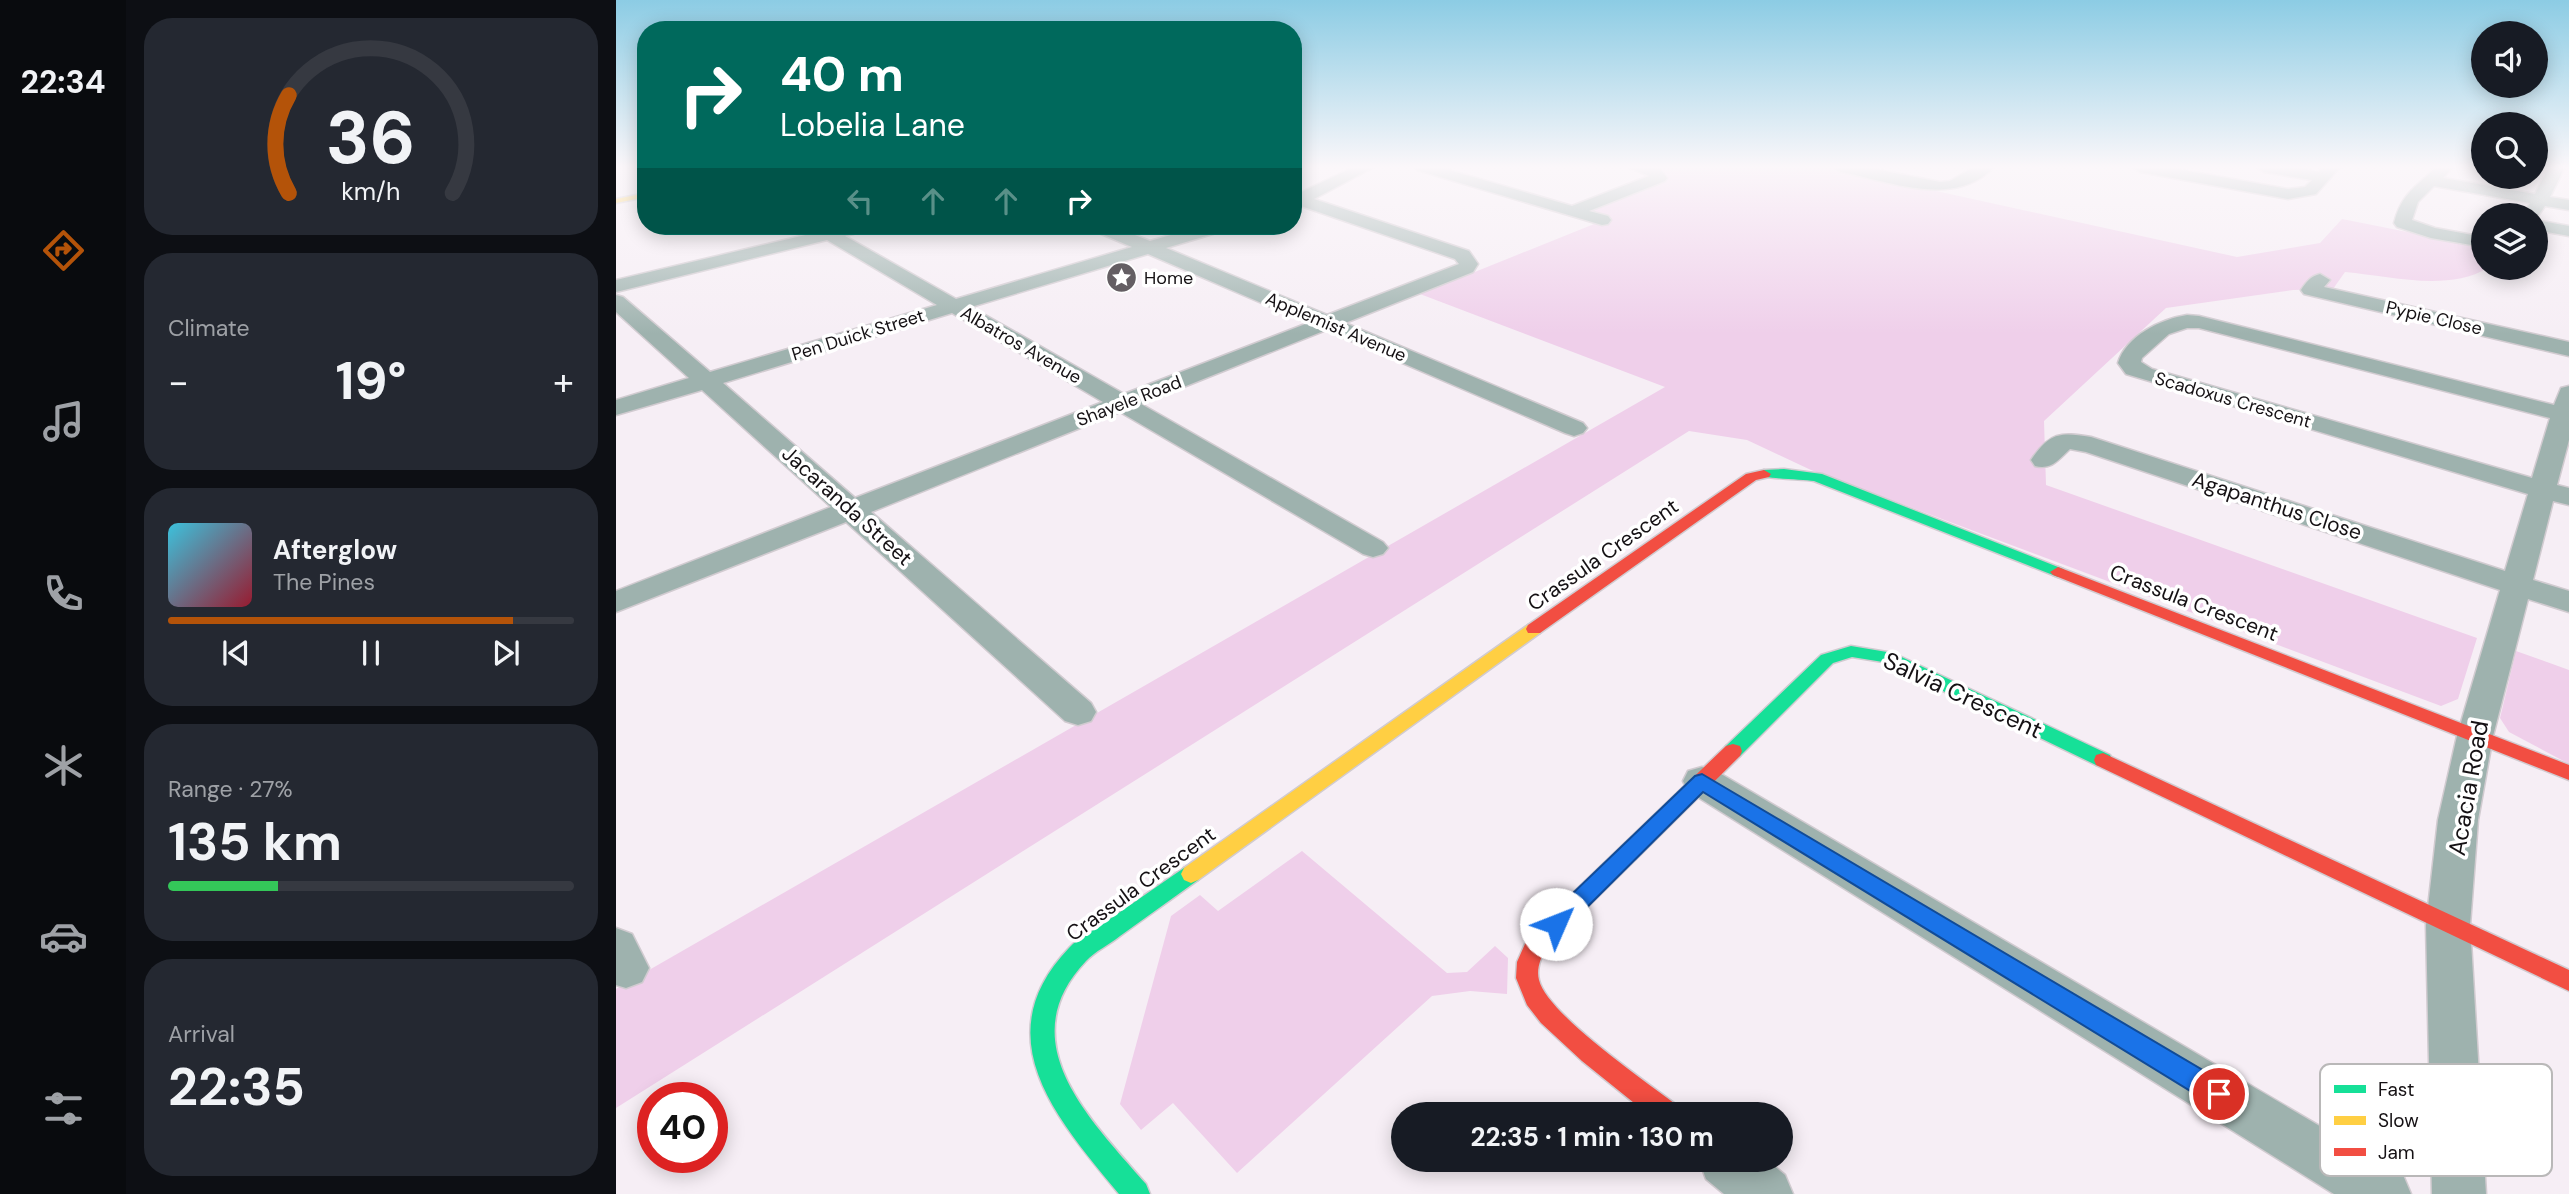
<!DOCTYPE html>
<html lang="en">
<head>
<meta charset="utf-8">
<style>
  :root { --surface:#171b24; --page:#242831; --text:#f1f3f6; --muted:#9ea1a6; --line:#363941; --accent:#b45309 }
  body { margin:0; font-family:"DM Sans",sans-serif; background:var(--page); color:var(--text); height:100vh; display:flex; flex-direction:column; font-size:26px; white-space:nowrap }
  * { box-sizing:border-box; margin:0 }
  p { font-size:23px; color:var(--muted) }
  .icon { flex:none; width:38px; height:38px; fill:none; stroke:currentColor; stroke-width:2; stroke-linecap:round; stroke-linejoin:round }
  .map { position:relative; flex:1; overflow:hidden }
  .details { display:flex; flex-direction:column; gap:18px; padding:18px; background:#0d0f14; width:490px }
  .details>* { flex:none }
  .banner { position:absolute; left:21px; top:21px; width:665px; height:214px; border-radius:28px; box-shadow:0 4px 18px #0003; background:#00695c; color:#fff; overflow:hidden }
  .fabs { position:absolute; left:1855px; top:21px; display:grid; gap:14px }
  .fabs a { display:grid; place-items:center; width:77px; height:77px; border-radius:50%; background:var(--surface); box-shadow:0 4px 18px #0003; font-size:35px }
  .speed { position:absolute; left:21px; top:1082px; display:flex; gap:14px; font-size:35px; font-weight:700; text-align:center }
  .speed>* { display:grid; place-content:center; width:91px; height:91px; border-radius:50%; background:var(--surface); box-shadow:0 4px 18px #0003; line-height:1 }
  .speed .limit { border:10px solid #d22; background:#fff; color:#111 }
  .pin { position:absolute; display:grid; place-items:center; width:60px; height:60px; color:#fff; margin:-30px; border:4px solid #fff; border-radius:50%; box-shadow:0 2px 7px #0007 }
  .me { position:absolute; width:77px; margin:-38px; rotate:46deg; stroke-linejoin:round; filter:drop-shadow(0 0 5px #0008) }
  .turn { display:flex; align-items:center; gap:24px; height:147px; padding:0 28px; font-size:32px }
  .turn .icon { width:91px; height:91px; stroke-width:2.5 }
  .turn b { display:block; font-size:49px; line-height:60px }
  .lanes { display:flex; align-items:center; height:66px; padding:0 28px; background:#0003; justify-content:center; gap:35px; direction:ltr }
  .lanes .off { opacity:.35 }
  .big { font-size:52px; font-weight:700; line-height:1.1 }
  .details .card { flex:1; display:flex; flex-direction:column; justify-content:center; gap:10px; min-width:0; padding:0 24px; border-radius:28px; background:var(--page) }
  .details .dial { align-items:center; gap:0 }
  .dial svg { height:182px; overflow:visible; fill:none; stroke:var(--line); stroke-width:7; stroke-linecap:round; text-anchor:middle }
  .dial text { fill:var(--text); stroke:none }
  .song { display:flex; align-items:center; gap:21px }
  .cover { width:84px; height:84px; border-radius:10px; background:linear-gradient(135deg,hsl(190 70% 55%),hsl(350 70% 35%)) }
  .played { height:7px; border-radius:4px; background:linear-gradient(90deg,var(--accent) 85%,var(--line) 85%) }
  .keys { display:flex; justify-content:space-around; direction:ltr }
  .heat { display:flex; justify-content:space-between; align-items:center; font-size:38px; direction:ltr }
  .charge { height:10px; border-radius:5px; background:linear-gradient(90deg,#34c759 27%,var(--line) 0) }
  .trip { position:absolute; left:775px; top:1102px; width:402px; height:70px; border-radius:35px; background:var(--surface); box-shadow:0 4px 18px #0003; font-weight:700; line-height:70px; text-align:center }
  main { display:flex; flex:1; min-height:0 }
  .tabs { display:flex; flex-direction:column; width:126px; justify-content:space-around; align-items:center; background:#090b0e; color:var(--muted) }
  .tabs .icon { width:49px; height:49px }
  .tabs .selected { color:var(--accent) }
  .tabs b { font-size:32px; color:var(--text) }
  .map>svg:first-child { display:block }
  .green { fill:#efcfea }
  .lines { fill:none; stroke-linecap:round; stroke-linejoin:round }
  .street-casing { stroke:#d1cbd0; stroke-width:3 }
  .fast-casing { stroke:#d1cbd0; stroke-width:3 }
  .slow-casing { stroke:#d1cbd0; stroke-width:3 }
  .jam-casing { stroke:#d1cbd0; stroke-width:3 }
  .street { fill:#9eb2ae; fill-rule:evenodd }
  .fast { fill:#16e098; fill-rule:evenodd }
  .slow { fill:#ffcf43; fill-rule:evenodd }
  .jam { fill:#f24e42; fill-rule:evenodd }
  .route { fill:#1a73e8; stroke:#114b97; stroke-width:2 }
  .labels { text-anchor:middle; dominant-baseline:central; stroke-width:7; stroke-linejoin:round; paint-order:stroke }
  .far-poi-label { font-size:18px; fill:#151114; stroke:#fff; text-anchor:start }
  .far-street-label { font-size:18px; fill:#151114; stroke:#fff }
  .street-label { font-size:21px; fill:#151114; stroke:#fff }
  .near-street-label { font-size:24px; fill:#151114; stroke:#fff }
  .key { fill:#fff; stroke:#b9b8b8; stroke-width:2 }
  .key-label { font-size:19px; fill:#151114 }
</style>
</head>
<body>
<main>
<nav class="tabs">
<b>22:34</b>
<svg class="icon selected" aria-label="directions" viewBox="0 0 24 24"><path d="M12 3l9 9-9 9-9-9zM9 14v-3h6M13 9l2 2-2 2"/></svg>
<svg class="icon" aria-label="music" viewBox="0 0 24 24"><path d="M9 18V5l10-2v13"/><circle cx="6" cy="18" r="3"/><circle cx="16" cy="16" r="3"/></svg>
<svg class="icon" aria-label="phone" viewBox="0 0 24 24"><path d="M5 4h4l2 5-3 2q2 4 5 5l2-3 5 2v4C11 20 4 13 5 4z"/></svg>
<svg class="icon" aria-label="climate" viewBox="0 0 24 24"><path d="M12 3v18M4 7l16 10M4 17L20 7"/></svg>
<svg class="icon" aria-label="car" viewBox="0 0 24 24"><path d="M5 17H2v-5l4-1 3-4h7l3 4 3 1v5h-3M9 17h6M6 11h13"/><circle cx="7" cy="17" r="2"/><circle cx="17" cy="17" r="2"/></svg>
<svg class="icon" aria-label="filters" viewBox="0 0 24 24"><path d="M4 7h16M4 17h16"/><circle cx="9" cy="7" r="2"/><circle cx="15" cy="17" r="2"/></svg>
</nav>
<section class="details">
<div class="card dial"><svg viewBox="0 0 100 80">
<path d="M14 69A42 42 0 1 1 86 69"/>
<path d="M14 69A42 42 0 0 1 14 26" stroke="#b45309"/>
<text x="50" y="56" font-size="32" font-weight="700">36</text>
<text x="50" y="72" font-size="11">km/h</text>
</svg></div>
<div class="card"><p>Climate</p>
<div class="heat"><a>−</a><b class="big">19°</b><a>+</a></div>
</div>
<div class="card">
<div class="song"><i class="cover"></i><div><b>Afterglow</b><p>The Pines</p></div></div>
<div class="played"></div>
<div class="keys"><svg class="icon" aria-label="previous" viewBox="0 0 24 24"><path d="M18 5L8 12l10 7zM5 5v14"/></svg><svg class="icon" aria-label="pause" viewBox="0 0 24 24"><path d="M8 5v14M16 5v14"/></svg><svg class="icon" aria-label="next" viewBox="0 0 24 24"><path d="M6 5l10 7-10 7zM19 5v14"/></svg></div>
</div>
<div class="card"><p>Range · 27%</p><b class="big">135 km</b><div class="charge"></div></div>
<div class="card"><p>Arrival</p><b class="big">22:35</b></div>
</section>
<div class="map">
<svg width="1953" height="1194" viewBox="0 0 1953 1194">
  <rect width="100%" height="100%" fill="#f6eef5"/>
  <g class="green">
    <path d="M1029 167H1211L1621 257 1704 243 1726 219 1867 247V268H1872C1831 292 1774 276 1729 272L1717 289 1677 290 1550 308 1428 421 1430 485 1861 638 1842 699 1825 706 1195 470 1131 440 1073 431 0 1108V989L1049 387 804 294 988 220 973 210 1042 182Z"/>
    <path d="M1900 651 1953 670V764L1893 732 1884 718Z"/>
    <path d="M686 851 831 973 851 972 879 946 892 958 891 994 854 991 816 996 621 1173 557 1103 525 1130 504 1104 555 916 584 895 602 911Z"/>
  </g>
  <g class="lines">
    <defs>
      <g id="street">
        <path d="M738 167H758L698 199 853 251 862 264 857 272 729 323 967 423 971 428 967 433 958 436 949 433 710 330 525 404 767 542 772 548 767 554 757 557 747 554 504 412 255 512 475 703 480 712 475 721 462 725 449 721 230 522 0 612V591L215 507 86 390 0 415V400L73 378 0 312V295L7 297 94 372 321 305 211 240 0 292V280L198 233 190 226 216 228 256 226 253 230 229 236 340 299 516 247 476 230 473 226H496L534 241 586 226H613L610 230 550 248 711 315 843 264 839 259 685 206 677 208V196ZM532 254 692 323 508 394 355 307ZM336 313 487 402 239 498 107 383Z"/>
        <path d="M798 167H823L956 206 1033 176 1012 167H1036L1046 171 1051 178 1049 181 973 211 992 216 995 220 992 224 986 225 801 170Z"/>
        <path d="M1217 167H1249L1324 182 1334 181 1358 167H1378C1338 209 1273 181 1225 172Z"/>
        <path d="M1516 167H1550L1672 189 1689 187 1696 180 1648 172 1640 167H1676L1703 172 1707 167H1724L1700 194 1672 199 1524 172Z"/>
        <path d="M1820 167H1837L1827 178 1919 194 1933 167H1949L1934 197 1953 200V210L1929 206 1920 219V215H1907L1914 203 1818 186 1802 202 1796 220 1819 228 1867 237V247L1815 238 1781 227 1778 223C1786 192 1800 188 1820 167Z"/>
        <path d="M1920 220 1953 226V236L1920 230Z"/>
        <path d="M1704 274 1714 280 1708 287 1953 342V356L1688 294 1685 290C1690 282 1695 276 1704 274Z"/>
        <path d="M1571 315 1583 316 1938 405 1945 388 1953 386V440L1941 485 1953 488V505L1937 501 1917 580 1953 591V612L1912 599 1877 736 1862 820 1854 925 1870 1194H1816L1810 925 1822 820 1841 736 1884 590 1470 452 1454 449C1442 460 1436 470 1419 466L1415 460C1434 432 1444 432 1475 437L1889 571 1912 494 1510 374 1502 363C1510 336 1545 319 1571 315ZM1571 328H1583L1934 418 1916 478 1536 369 1525 362 1526 358 1553 334Z"/>
        <path d="M1086 767 1100 771 1787 1175 1795 1194H1718L1072 791 1067 781 1072 771Z"/>
        <path d="M0 928 16 934 33 968 26 982 10 988 0 985Z"/>
        <path d="M1083 1160H1151L1169 1175 1177 1194H1108L1090 1179Z"/>
      </g>
      <g id="fast">
        <path d="M1168 469 1206 474 1447 569 1450 572 1442 577 1437 575 1198 481C1186 479 1147 479 1141 474L1148 470Z"/>
        <path d="M1235 646 1277 653 1494 755 1496 760 1494 765 1487 767 1480 765 1267 662 1236 657 1217 663 1124 756 1117 758 1110 756 1108 751 1110 746 1205 655Z"/>
        <path d="M575 865 582 868 585 874 582 880C556 899 530 917 504 936 493 945 479 951 470 961 393 1042 475 1120 530 1184L534 1194H503C441 1119 368 1037 453 948 463 937 477 931 488 923 515 905 541 886 568 868Z"/>
      </g>
      <g id="slow">
        <path d="M30 193V197L0 203V199Z"/>
        <path d="M918 624 924 625 926 629 924 633 582 880 575 883 568 880 565 874 568 868 912 625Z"/>
      </g>
      <g id="jam">
        <path d="M1148 470 1155 474 1153 477 1140 480 924 633H912L910 629 912 625 1130 474Z"/>
        <path d="M1442 567 1953 765V780L1437 575 1434 572Z"/>
        <path d="M1117 744 1124 746 1126 751 1124 756 929 949C925 958 920 969 923 980 931 1014 1032 1083 1062 1106L1066 1115H1033L966 1061 925 1023 911 1005 900 978 901 962 913 935 1110 746Z"/>
        <path d="M1487 753 1953 970V991L1480 765 1478 760 1480 755Z"/>
      </g>
    </defs>
    <use href="#street" class="street-casing"/>
    <use href="#fast" class="fast-casing"/>
    <use href="#slow" class="slow-casing"/>
    <use href="#jam" class="jam-casing"/>
    <use href="#street" class="street"/>
    <use href="#fast" class="fast"/>
    <use href="#slow" class="slow"/>
    <use href="#jam" class="jam"/>
  </g>
  <linearGradient id="sky" x2="0" y2="1"><stop stop-color="#8ccce4"/><stop offset="0.5" stop-color="#fbf7fa"/><stop offset="1" stop-color="#fbf7fa" stop-opacity="0"/></linearGradient>
  <rect width="1953" height="334" fill="url(#sky)"/>
  <path class="route" d="M1086 774 1612 1085 1616 1094 1612 1103 1603 1107 1594 1103 1087 792 947 931 940 933 932 931 928 924 932 917 1079 776Z"/>
  <defs>
    <symbol id="sight-disc" viewBox="-11 -11 22 22"><circle r="9.5" fill="#645e63" stroke="#fff"/><path d="M0-6L1.8-2.2L6-1.7L2.9 1.2L3.7 5.4L0 3.3L-3.7 5.4L-2.9 1.2L-6-1.7L-1.8-2.2Z" fill="#fff"/></symbol>
  </defs>
  <g fill-rule="evenodd">
    <use href="#sight-disc" x="488" y="260" width="35" height="35"/>
  </g>
  <g class="labels">
    <g class="far-poi-label">
      <text x="528" y="278">Home</text>
    </g>
    <g class="far-street-label">
      <text transform="translate(1818 318) rotate(13)">Pypie Close</text>
      <text transform="translate(720 327) rotate(23)">Applemist Avenue</text>
      <text transform="translate(242 335) rotate(-17)">Pen Duick Street</text>
      <text transform="translate(405 345) rotate(30)">Albatros Avenue</text>
      <text transform="translate(1617 400) rotate(16)">Scadoxus Crescent</text>
      <text transform="translate(513 401) rotate(-21)">Shayele Road</text>
    </g>
    <g class="street-label">
      <text transform="translate(231 506) rotate(42)">Jacaranda Street</text>
      <text transform="translate(1661 506) rotate(18)">Agapanthus Close</text>
      <text transform="translate(987 555) rotate(-35)">Crassula Crescent</text>
      <text transform="translate(1578 603) rotate(21)">Crassula Crescent</text>
      <text transform="translate(525 884) rotate(-36)">Crassula Crescent</text>
    </g>
    <g class="near-street-label">
      <text transform="translate(1347 695) rotate(25)">Salvia Crescent</text>
      <text transform="translate(1852 788) rotate(-80)">Acacia Road</text>
    </g>
  </g>
  <rect x="1704" y="1064" width="232" height="112" rx="10" class="key"/>
  <rect x="1718" y="1085" width="32" height="8" fill="#16e098"/>
  <rect x="1718" y="1116" width="32" height="9" fill="#ffcf43"/>
  <rect x="1718" y="1148" width="32" height="8" fill="#f24e42"/>
  <g class="key-label">
    <text x="1762" y="1096">Fast</text>
    <text x="1762" y="1127">Slow</text>
    <text x="1762" y="1159">Jam</text>
  </g>
</svg>
<div class="fabs">
<a><svg class="icon" aria-label="sound" viewBox="0 0 24 24"><path d="M4 9h4l5-4v14l-5-4H4zM17 9q2 3 0 6"/></svg></a>
<a><svg class="icon" aria-label="search" viewBox="0 0 24 24"><circle cx="10" cy="10" r="6"/><path d="M15 15l6 6"/></svg></a>
<a><svg class="icon" aria-label="layers" viewBox="0 0 24 24"><path d="M12 4l9 5-9 5-9-5zM3 14l9 5 9-5"/></svg></a>
</div>
<div class="speed"><div class="limit">40</div></div>
<div class="pin" style="left:1603px;top:1094px;background:#d93025"><svg class="icon" aria-label="arrive" viewBox="0 0 24 24"><path d="M6 21V4h12l-3 4 3 4H6"/></svg></div>
<svg class="me" style="left:940px;top:924px" viewBox="-20 -20 40 40"><circle r="19" fill="#fff"/><path d="M0-13L10 11 0 6-10 11z" fill="#1a73e8"/></svg>
<div class="trip">22:35 · 1 min · 130 m</div>
<div class="banner">
<div class="turn"><svg class="icon" aria-label="right" viewBox="0 0 24 24"><path d="M7 20v-9h11M14 6l5 5-5 5"/></svg><div><b>40 m</b>Lobelia Lane</div></div>
<div class="lanes"><svg class="icon off" aria-label="left" viewBox="0 0 24 24"><path d="M17 20v-9H6M10 6l-5 5 5 5"/></svg><svg class="icon off" aria-label="ahead" viewBox="0 0 24 24"><path d="M12 20V5M6 11l6-6 6 6"/></svg><svg class="icon off" aria-label="ahead" viewBox="0 0 24 24"><path d="M12 20V5M6 11l6-6 6 6"/></svg><svg class="icon" aria-label="right" viewBox="0 0 24 24"><path d="M7 20v-9h11M14 6l5 5-5 5"/></svg></div>
</div>
</div>
</main>
</body>
</html>
